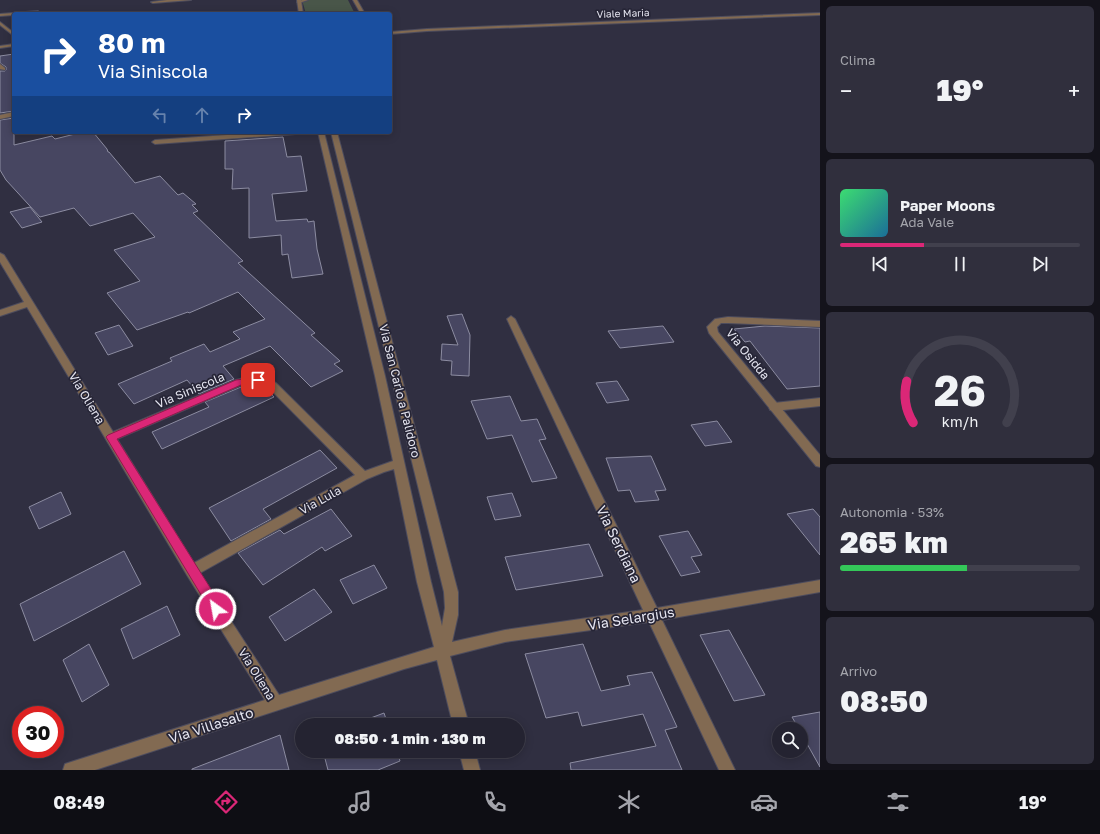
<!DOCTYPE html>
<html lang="it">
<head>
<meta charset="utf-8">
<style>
  :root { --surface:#242331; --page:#302f3d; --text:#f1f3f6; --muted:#a3a4ab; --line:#41404d; --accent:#db2777 }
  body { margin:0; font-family:"Golos Text",sans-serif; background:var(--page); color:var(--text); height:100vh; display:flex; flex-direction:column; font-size:15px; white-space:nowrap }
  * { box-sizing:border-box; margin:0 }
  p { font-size:13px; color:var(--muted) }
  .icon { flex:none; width:22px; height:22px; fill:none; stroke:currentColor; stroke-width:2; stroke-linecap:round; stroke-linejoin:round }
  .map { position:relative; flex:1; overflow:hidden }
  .side { display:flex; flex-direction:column; gap:6px; padding:6px; background:#14131b; width:280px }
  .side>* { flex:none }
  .guide { position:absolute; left:12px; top:12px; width:380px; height:122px; border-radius:4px; box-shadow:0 2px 10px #0003,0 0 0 1px var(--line); background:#1a4fa0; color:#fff; overflow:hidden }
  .tools { position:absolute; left:772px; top:722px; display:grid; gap:8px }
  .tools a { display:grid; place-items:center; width:36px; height:36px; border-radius:50%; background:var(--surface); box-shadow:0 2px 10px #0003,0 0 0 1px var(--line); font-size:20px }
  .speed { position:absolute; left:12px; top:706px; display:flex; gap:8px; font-size:20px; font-weight:700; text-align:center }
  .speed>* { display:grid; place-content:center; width:52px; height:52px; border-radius:50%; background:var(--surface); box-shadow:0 2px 10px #0003,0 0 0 1px var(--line); line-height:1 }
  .speed .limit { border:6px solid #d22; background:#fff; color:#111 }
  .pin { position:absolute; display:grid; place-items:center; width:34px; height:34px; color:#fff; margin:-17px; border-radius:8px; box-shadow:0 2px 6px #0006 }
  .me { position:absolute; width:44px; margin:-22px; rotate:328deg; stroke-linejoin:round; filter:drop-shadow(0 0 3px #0008) }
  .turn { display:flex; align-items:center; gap:14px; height:84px; padding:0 20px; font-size:18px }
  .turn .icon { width:52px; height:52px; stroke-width:2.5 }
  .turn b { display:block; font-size:28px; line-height:34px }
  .lanes { display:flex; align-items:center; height:38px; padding:0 20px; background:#0003; justify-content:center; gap:20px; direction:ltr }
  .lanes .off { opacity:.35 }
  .big { font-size:30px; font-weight:800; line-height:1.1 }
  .side .widget { flex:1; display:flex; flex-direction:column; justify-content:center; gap:6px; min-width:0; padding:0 14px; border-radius:6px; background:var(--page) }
  .side .dial { align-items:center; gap:0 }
  .dial svg { height:104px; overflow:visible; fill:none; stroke:var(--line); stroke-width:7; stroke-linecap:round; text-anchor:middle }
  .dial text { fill:var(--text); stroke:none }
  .song { display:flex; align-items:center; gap:12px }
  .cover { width:48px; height:48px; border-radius:6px; background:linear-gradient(135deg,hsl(140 70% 55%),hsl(200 70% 35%)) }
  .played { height:4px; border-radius:2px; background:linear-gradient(90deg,var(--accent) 35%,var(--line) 35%) }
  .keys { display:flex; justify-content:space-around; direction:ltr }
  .heat { display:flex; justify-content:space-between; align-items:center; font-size:22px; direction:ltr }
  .charge { height:6px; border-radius:3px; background:linear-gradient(90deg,#34c759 53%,var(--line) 0) }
  .trip { position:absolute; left:295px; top:718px; width:230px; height:40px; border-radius:20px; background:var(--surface); box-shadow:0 2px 10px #0003,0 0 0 1px var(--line); font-weight:800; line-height:40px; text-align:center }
  .menu { display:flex; height:64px; justify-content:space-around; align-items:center; background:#0e0e14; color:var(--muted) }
  .menu .icon { width:28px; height:28px }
  .menu .active { color:var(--accent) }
  .menu b { font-size:18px; color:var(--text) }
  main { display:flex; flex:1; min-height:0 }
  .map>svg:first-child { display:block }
  .green { fill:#495649 }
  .building { fill:#474661; stroke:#8c8ca1 }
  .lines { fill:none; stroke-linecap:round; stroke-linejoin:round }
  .service-casing { stroke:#4d4c5d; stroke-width:2 }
  .minor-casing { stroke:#4d4c5d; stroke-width:2 }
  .tertiary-casing { stroke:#4d4c5d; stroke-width:2 }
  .service { fill:#826a52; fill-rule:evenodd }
  .minor { fill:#826a52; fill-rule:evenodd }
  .tertiary { fill:#826a52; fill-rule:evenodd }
  .route { fill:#db2777; stroke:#8e194d }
  .labels { text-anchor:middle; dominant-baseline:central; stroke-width:3.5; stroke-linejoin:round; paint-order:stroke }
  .far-street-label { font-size:10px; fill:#e5e5f0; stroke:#262536 }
  .street-label { font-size:12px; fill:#e5e5f0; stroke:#262536 }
  .near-street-label { font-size:14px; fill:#e5e5f0; stroke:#262536 }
</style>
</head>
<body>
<main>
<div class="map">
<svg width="820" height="770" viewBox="0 0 820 770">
  <rect width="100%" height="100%" fill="#302f41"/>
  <path class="green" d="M302 0H348L355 14H306Z"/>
  <g class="building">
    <path d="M14 54V111L0 113V71H5L6 70V67L0 63V56Z"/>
    <path d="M14 118V145L52 136 55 139 83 132H93L107 149 108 152H109L135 183 160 176 178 195 183 193 196 204 192 205 198 211 193 213 243 261 238 263 315 333 311 335 340 361 334 364 343 371 311 387 270 346 223 366 234 379 199 394 187 380 134 404 118 384 172 361 170 358 204 344 210 352 240 339 233 332 265 319 238 292 189 313 188 312 137 330 107 293 140 281 114 250 155 237 133 213 90 226 74 208 40 217 6 180 0 170V120Z"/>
    <path d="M283 137 287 157 301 156 307 191 272 194 276 221 307 219 308 222 314 221 317 249 323 274 292 278 288 254 282 255 281 235 249 238V188L232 189 233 169H225V141Z"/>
    <path d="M30 207 42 222 22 228 10 212Z"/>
    <path d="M462 314 470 335 469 376 451 375 452 361 441 360 442 344 458 345 447 316Z"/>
    <path d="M119 325 133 346 108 355 95 333Z"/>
    <path d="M663 326 674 342 620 348 608 331Z"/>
    <path d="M765 326 820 328V386L787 389 750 341 745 342 734 329Z"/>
    <path d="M617 381 629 400 607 403 596 383Z"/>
    <path d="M259 384 263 385 274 397 162 449 152 432 209 407 205 402 241 387 244 391Z"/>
    <path d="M510 396 521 421 537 419 546 439 539 440 557 478 532 482 512 435 487 439 471 401Z"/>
    <path d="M717 421 732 442 705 446 691 425Z"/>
    <path d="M320 450 337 468 263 509 271 519 231 541 209 508Z"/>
    <path d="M651 456 666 490 655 491 659 500 635 502 630 490 618 491 606 458Z"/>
    <path d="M61 492 71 514 39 529 29 507Z"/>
    <path d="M512 493 521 516 495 520 487 497Z"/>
    <path d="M331 509 352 536 325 551 322 547 263 585 238 553 280 530 284 534Z"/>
    <path d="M813 509 820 517V555L787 514Z"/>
    <path d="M688 531 702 555 691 557 700 572 681 576 659 536Z"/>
    <path d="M589 544 603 576 516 590 505 557Z"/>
    <path d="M124 551 141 584 34 641 20 604Z"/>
    <path d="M374 565 387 588 353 604 340 580Z"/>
    <path d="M314 589 332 612 285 641 269 617Z"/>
    <path d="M167 606 180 635 133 659 121 629Z"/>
    <path d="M729 630 765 695 734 701 700 635Z"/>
    <path d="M89 644 109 685 82 702 63 660Z"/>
    <path d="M583 644 601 691 630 685 627 676 652 672 677 727 665 730 682 770H571L570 763 656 746 643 714 582 726 578 712 546 718 525 654Z"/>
    <path d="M820 712V767L801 733V729H799L792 717Z"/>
    <path d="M384 713 388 725H352Z"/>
    <path d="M280 735 289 770H192V769Z"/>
    <path d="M323 751H397L400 761 378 770H328Z"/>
  </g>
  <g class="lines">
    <defs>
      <path id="service" d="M820 398V406L774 411 770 410 769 407 770 404 774 403Z"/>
      <g id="minor">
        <path d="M167 0H191L153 3 151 2Z"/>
        <path d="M302 0H308L299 3 297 2Z"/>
        <path d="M38 11 40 14H14V15L0 16V14Z"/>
        <path d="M0 22 14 33V36L0 25Z"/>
        <path d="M14 44V46L0 48V46Z"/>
        <path d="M0 64 5 68V70L0 69Z"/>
        <path d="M14 112V116L0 119V115Z"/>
        <path d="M270 132H299L296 134 155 144 152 142 155 140Z"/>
        <path d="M318 132H324L385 376 431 582 442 626 445 608 444 592 331 132H337L458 592V615L452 642 505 630 643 610 507 319 511 316 515 319 657 608 820 580V592L662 620 735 770H719L649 622 505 642 450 656 469 725H453L437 660 404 669 95 770H63L65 764 71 762 265 700 187 575 27 307 0 316V310L24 302 0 262V253L4 255 113 432 236 380C250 376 263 374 276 383L365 471 393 461 375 376ZM252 383H262L268 387 355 475 194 563 117 439 244 384ZM394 469 417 582 434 647 279 695 200 573 367 479 384 472Z"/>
        <path d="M728 317 820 321V327L728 323H721L717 327 718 332 820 455V467L816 466 709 333 707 327 715 319Z"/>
        <path d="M459 751H475L480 770H464Z"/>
      </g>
      <g id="tertiary">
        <path d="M297 0H301L303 14H299Z"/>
        <path d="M353 0H357L365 14H361Z"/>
        <path d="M820 13V15L427 31 390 34V32L427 29Z"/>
      </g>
    </defs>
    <use href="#service" class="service-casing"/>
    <use href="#minor" class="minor-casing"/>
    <use href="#tertiary" class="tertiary-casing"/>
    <use href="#service" class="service"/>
    <use href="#minor" class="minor"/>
    <use href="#tertiary" class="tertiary"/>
  </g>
  <path class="route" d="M258 377 261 378 262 380 261 382 241 385 117 439 221 605 222 609 221 613 216 615 212 613 106 437 108 435 236 380Z"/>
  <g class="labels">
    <g class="far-street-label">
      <text transform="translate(623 13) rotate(-2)">Viale Maria</text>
    </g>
    <g class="street-label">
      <text transform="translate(748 354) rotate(51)">Via Osidda</text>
      <text transform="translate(190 390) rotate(-23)">Via Siniscola</text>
      <text transform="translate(400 391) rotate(76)">Via San Carlo a Palidoro</text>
      <text transform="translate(87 398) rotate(59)">Via Oliena</text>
      <text transform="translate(320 500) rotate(-29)">Via Lula</text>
      <text transform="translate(257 674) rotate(58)">Via Oliena</text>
    </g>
    <g class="near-street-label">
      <text transform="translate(619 544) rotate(64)">Via Serdiana</text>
      <text transform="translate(631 618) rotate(-9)">Via Selargius</text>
      <text transform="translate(211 725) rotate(-18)">Via Villasalto</text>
    </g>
  </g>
</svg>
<div class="tools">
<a><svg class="icon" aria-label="search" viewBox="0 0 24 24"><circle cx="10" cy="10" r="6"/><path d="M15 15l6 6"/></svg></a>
</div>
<div class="speed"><div class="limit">30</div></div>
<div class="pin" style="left:258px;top:380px;background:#d93025"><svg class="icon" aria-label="arrive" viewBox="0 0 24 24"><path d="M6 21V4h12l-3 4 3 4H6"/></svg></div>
<svg class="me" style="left:216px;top:609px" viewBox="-20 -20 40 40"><circle r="17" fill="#db2777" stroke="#fff" stroke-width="3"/><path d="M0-11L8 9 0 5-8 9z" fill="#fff"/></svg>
<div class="trip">08:50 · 1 min · 130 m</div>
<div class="guide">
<div class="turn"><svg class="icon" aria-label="right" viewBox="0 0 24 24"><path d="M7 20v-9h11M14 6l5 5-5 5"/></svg><div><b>80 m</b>Via Siniscola</div></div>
<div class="lanes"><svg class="icon off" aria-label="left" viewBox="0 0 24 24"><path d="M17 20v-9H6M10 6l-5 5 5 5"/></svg><svg class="icon off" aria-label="ahead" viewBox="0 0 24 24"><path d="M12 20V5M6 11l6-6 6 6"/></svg><svg class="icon" aria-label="right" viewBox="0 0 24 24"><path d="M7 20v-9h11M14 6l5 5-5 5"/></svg></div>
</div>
</div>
<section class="side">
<div class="widget"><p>Clima</p>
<div class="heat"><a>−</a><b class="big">19°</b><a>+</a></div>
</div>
<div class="widget">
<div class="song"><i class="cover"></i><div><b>Paper Moons</b><p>Ada Vale</p></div></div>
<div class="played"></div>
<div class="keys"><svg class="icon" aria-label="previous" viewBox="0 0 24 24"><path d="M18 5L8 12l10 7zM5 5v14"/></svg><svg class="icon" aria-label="pause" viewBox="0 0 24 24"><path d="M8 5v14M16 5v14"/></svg><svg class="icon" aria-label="next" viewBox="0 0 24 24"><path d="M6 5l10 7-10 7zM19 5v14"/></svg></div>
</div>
<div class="widget dial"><svg viewBox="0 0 100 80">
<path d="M14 69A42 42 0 1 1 86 69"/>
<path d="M14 69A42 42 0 0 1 9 37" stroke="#db2777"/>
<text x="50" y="56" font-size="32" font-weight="700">26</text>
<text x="50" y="72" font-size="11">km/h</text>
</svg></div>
<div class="widget"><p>Autonomia · 53%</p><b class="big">265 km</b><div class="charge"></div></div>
<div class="widget"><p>Arrivo</p><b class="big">08:50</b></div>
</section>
</main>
<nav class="menu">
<b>08:49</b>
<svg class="icon active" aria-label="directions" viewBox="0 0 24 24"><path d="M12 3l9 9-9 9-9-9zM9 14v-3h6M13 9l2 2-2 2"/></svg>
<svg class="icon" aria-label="music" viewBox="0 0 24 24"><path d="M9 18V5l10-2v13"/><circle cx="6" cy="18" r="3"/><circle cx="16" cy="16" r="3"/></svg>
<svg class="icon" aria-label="phone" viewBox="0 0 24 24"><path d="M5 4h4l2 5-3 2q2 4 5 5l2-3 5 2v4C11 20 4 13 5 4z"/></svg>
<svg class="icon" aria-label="climate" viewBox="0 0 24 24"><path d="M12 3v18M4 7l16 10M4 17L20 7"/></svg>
<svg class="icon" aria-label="car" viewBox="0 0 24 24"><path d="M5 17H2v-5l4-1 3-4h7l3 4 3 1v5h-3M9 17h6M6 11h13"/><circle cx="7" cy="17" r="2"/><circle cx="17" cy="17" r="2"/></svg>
<svg class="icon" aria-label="filters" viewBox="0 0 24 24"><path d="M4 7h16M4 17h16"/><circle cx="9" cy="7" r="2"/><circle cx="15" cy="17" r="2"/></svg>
<b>19°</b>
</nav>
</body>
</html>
